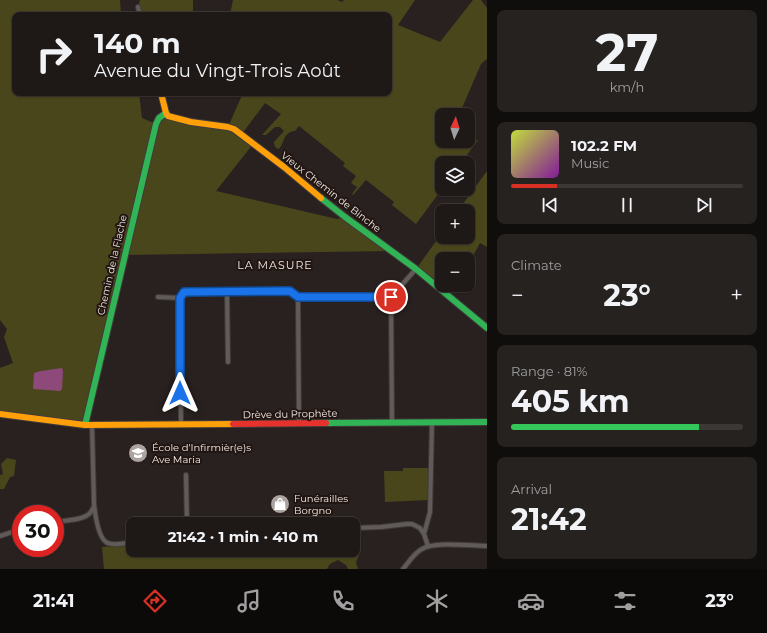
<!DOCTYPE html>
<html lang="en">
<head>
<meta charset="utf-8">
<style>
  :root { --surface:#1e1917; --page:#262220; --text:#f1f3f6; --muted:#a1a0a1; --line:#3c3836; --accent:#d93025 }
  body { margin:0; font-family:Montserrat,sans-serif; background:var(--page); color:var(--text); height:100vh; display:flex; flex-direction:column; font-size:15px; white-space:nowrap }
  * { box-sizing:border-box; margin:0 }
  p { font-size:13px; color:var(--muted) }
  .icon { flex:none; width:22px; height:22px; fill:none; stroke:currentColor; stroke-width:2; stroke-linecap:round; stroke-linejoin:round }
  .map { position:relative; flex:1; overflow:hidden }
  .drawer { display:flex; flex-direction:column; gap:10px; padding:10px; background:#100e0d; width:280px }
  .drawer>* { flex:none }
  .top-card { position:absolute; left:12px; top:12px; width:380px; height:84px; border-radius:8px; box-shadow:0 1px 3px #0004,0 0 0 1px var(--line); background:#1e1917; color:var(--text); overflow:hidden }
  .needle { width:26px; rotate:4deg }
  .buttons { position:absolute; left:435px; top:108px; display:grid; gap:8px }
  .buttons a { display:grid; place-items:center; width:40px; height:40px; border-radius:8px; background:var(--surface); box-shadow:0 1px 3px #0004,0 0 0 1px var(--line); font-size:20px }
  .speed { position:absolute; left:12px; top:505px; display:flex; gap:8px; font-size:20px; font-weight:700; text-align:center }
  .speed>* { display:grid; place-content:center; width:52px; height:52px; border-radius:50%; background:var(--surface); box-shadow:0 1px 3px #0004,0 0 0 1px var(--line); line-height:1 }
  .speed .limit { border:6px solid #d22; background:#fff; color:#111 }
  .pin { position:absolute; display:grid; place-items:center; width:34px; height:34px; color:#fff; margin:-17px; border:2px solid #fff; border-radius:50%; box-shadow:0 1px 4px #0007 }
  .me { position:absolute; width:44px; margin:-22px; rotate:0deg; stroke-linejoin:round; filter:drop-shadow(0 0 3px #0008) }
  .turn { display:flex; align-items:center; gap:14px; height:84px; padding:0 16px; font-size:18px }
  .turn .icon { width:52px; height:52px; stroke-width:2.5 }
  .turn b { display:block; font-size:28px; line-height:34px }
  .big { font-size:30px; font-weight:700; line-height:1.1 }
  .drawer .card { flex:1; display:flex; flex-direction:column; justify-content:center; gap:6px; min-width:0; padding:0 14px; border-radius:8px; background:var(--page) }
  .drawer .dial { align-items:center; gap:0 }
  .dial b { font-size:52px; line-height:1 }
  .song { display:flex; align-items:center; gap:12px }
  .cover { width:48px; height:48px; border-radius:6px; background:linear-gradient(135deg,hsl(70 70% 55%),hsl(290 70% 35%)) }
  .played { height:4px; border-radius:2px; background:linear-gradient(90deg,var(--accent) 20%,var(--line) 20%) }
  .keys { display:flex; justify-content:space-around; direction:ltr }
  .heat { display:flex; justify-content:space-between; align-items:center; font-size:22px; direction:ltr }
  .charge { height:6px; border-radius:3px; background:linear-gradient(90deg,#34c759 81%,var(--line) 0) }
  .trip { position:absolute; left:126px; top:517px; width:234px; height:40px; border-radius:8px; background:var(--surface); box-shadow:0 1px 3px #0004,0 0 0 1px var(--line); font-weight:700; line-height:40px; text-align:center }
  .tabs { display:flex; height:64px; justify-content:space-around; align-items:center; background:#0c0a09; color:var(--muted) }
  .tabs .icon { width:28px; height:28px }
  .tabs .selected { color:var(--accent) }
  .tabs b { font-size:18px; color:var(--text) }
  main { display:flex; flex:1; min-height:0 }
  .map>svg:first-child { display:block }
  .green { fill:#4a461c }
  .water { fill:#8e497b }
  .lines { fill:none; stroke-linecap:round; stroke-linejoin:round }
  .street-casing { stroke:#413b3a; stroke-width:6 }
  .fast-casing { stroke:#413b3a; stroke-width:8 }
  .slow-casing { stroke:#413b3a; stroke-width:8 }
  .jam-casing { stroke:#413b3a; stroke-width:8 }
  .street { stroke:#605b59; stroke-width:4 }
  .fast { stroke:#30b455; stroke-width:6 }
  .slow { stroke:#ff9f0a; stroke-width:6 }
  .jam { stroke:#e5322d; stroke-width:6 }
  .route-casing { stroke:#114b97; stroke-width:10 }
  .route { stroke:#1a73e8; stroke-width:7 }
  .labels { text-anchor:middle; dominant-baseline:central; stroke-width:4; stroke-linejoin:round; paint-order:stroke }
  .street-label { font-size:10px; fill:#f2e9e6; stroke:#221612 }
  .poi-label { font-size:10px; fill:#f2e9e6; stroke:#221612; text-anchor:start }
  .neighbourhood-label { font-size:11px; letter-spacing:1px; fill:#f2e9e6; stroke:#221612 }
</style>
</head>
<body>
<main>
<div class="map">
<svg width="487" height="569" viewBox="0 0 487 569">
  <rect width="100%" height="100%" fill="#28211f"/>
  <g class="green">
    <path d="M0 0H120L121 15H15V93H139L142 118 156 124 159 118 168 116 228 127 243 93H389V15H230L233 0H337L342 2 344 0H415L398 25 440 42 473 0H481L487 8V59L481 64 459 115H442V141H468V138L478 140 461 163H442V189L416 224 392 205 394 202 366 180 353 195 352 194 357 187 351 183 356 176 343 166 345 163 299 126 295 131C283 132 285 142 279 149L275 147 274 142 284 131 280 127H275L266 135H262L281 114 265 103 241 135 253 144 216 191 337 219 345 217 392 251 124 255 85 425 0 414V368L13 363 4 337 7 329 0 320Z"/>
    <path d="M140 0H193V15H140L138 7Z"/>
    <path d="M487 171V247L480 243 468 265V259H442V285H457L450 297 416 269 442 233V237H468V211H458Z"/>
    <path d="M7 458 16 460 14 476 10 477 4 489H0V475L3 474 1 464Z"/>
    <path d="M403 468H431L430 500 385 502 384 471H403Z"/>
    <path d="M353 528 356 540 360 542 361 551 356 562 358 569H348L346 565 338 560 330 564 327 569H104L102 547 133 544V550H353Z"/>
  </g>
  <path class="water" d="M62 368 63 371 62 389 60 391 33 389 34 373 41 371Z"/>
  <g class="lines">
    <defs>
      <g id="street">
        <path d="M138 7 140 15"/>
        <path d="M227 291 228 362"/>
        <path d="M158 297 180 298 184 291H290L298 297"/>
        <path d="M298 297 299 424"/>
        <path d="M298 297H391"/>
        <path d="M180 298 181 425"/>
        <path d="M392 423 391 297 416 269"/>
        <path d="M92 425 94 504C95 513 98 540 108 543 115 546 126 543 133 542"/>
        <path d="M186 475 187 524"/>
        <path d="M55 522C67 520 89 521 93 508"/>
        <path d="M353 528 381 527 407 524H412L420 528 424 534"/>
        <path d="M0 536 21 529"/>
        <path d="M428 546 424 534 430 512 432 422"/>
        <path d="M403 569C409 562 414 553 422 549 435 541 471 546 487 546"/>
      </g>
      <g id="fast">
        <path d="M321 198 345 217 416 269 487 328"/>
        <path d="M326 423 487 422"/>
        <path d="M85 425 156 124 159 118 166 113"/>
      </g>
      <g id="slow">
        <path d="M161 93 166 113 168 116 191 122 228 127 234 129 284 167 321 198"/>
        <path d="M0 414 85 425 233 424"/>
      </g>
      <path id="jam" d="M233 424 326 423"/>
    </defs>
    <use href="#street" class="street-casing"/>
    <use href="#fast" class="fast-casing"/>
    <use href="#slow" class="slow-casing"/>
    <use href="#jam" class="jam-casing"/>
    <use href="#street" class="street"/>
    <use href="#fast" class="fast"/>
    <use href="#slow" class="slow"/>
    <use href="#jam" class="jam"/>
  </g>
  <g class="lines">
    <defs>
      <path id="route" d="M180 393V298L184 292 290 291 298 297H391"/>
    </defs>
    <use href="#route" class="route-casing"/>
    <use href="#route" class="route"/>
  </g>
  <defs>
    <symbol id="university-disc" viewBox="-11 -11 22 22"><circle r="9.5" fill="#aba3a0" stroke="#221612"/><path d="M0-5L7-2L0 1L-7-2ZM-4 1L0 2.5L4 1V4Q0 6-4 4Z" fill="#fff"/></symbol>
    <symbol id="shop-disc" viewBox="-11 -11 22 22"><circle r="9.5" fill="#aba3a0" stroke="#221612"/><path d="M-5-2.5h2.3a2.7 3.5 0 0 1 5.4 0H5L5.5 6h-11ZM-1.5-2.5h3a1.5 2.3 0 0 0-3 0Z" fill="#fff"/></symbol>
  </defs>
  <g fill-rule="evenodd">
    <use href="#university-disc" x="127" y="442" width="22" height="22"/>
    <use href="#shop-disc" x="269" y="493" width="22" height="22"/>
  </g>
  <g class="labels">
    <g class="street-label">
      <text transform="translate(331 192) rotate(38)">Vieux Chemin de Binche</text>
      <text transform="translate(112 265) rotate(-77)">Chemin de la Flache</text>
      <text transform="translate(290 414) rotate(-1)">Drève du Prophète</text>
    </g>
    <g class="poi-label">
      <text x="152" y="447">École d'Infirmièr(e)s<tspan x="152" dy="12">Ave Maria</tspan></text>
      <text x="294" y="498">Funérailles<tspan x="294" dy="12">Borgno</tspan></text>
    </g>
    <g class="neighbourhood-label">
      <text x="275" y="265">LA MASURE</text>
    </g>
  </g>
</svg>
<div class="buttons">
<a><svg class="needle" viewBox="-14 -14 28 28"><path d="M0-13l5 13h-10z" fill="#e53935"/><path d="M0 13l5-13h-10z" fill="#a1a0a1"/></svg></a>
<a><svg class="icon" aria-label="layers" viewBox="0 0 24 24"><path d="M12 4l9 5-9 5-9-5zM3 14l9 5 9-5"/></svg></a>
<a>+</a>
<a>−</a>
</div>
<div class="speed"><div class="limit">30</div></div>
<div class="pin" style="left:391px;top:297px;background:#d93025"><svg class="icon" aria-label="arrive" viewBox="0 0 24 24"><path d="M6 21V4h12l-3 4 3 4H6"/></svg></div>
<svg class="me" style="left:180px;top:393px" viewBox="-20 -20 40 40"><path d="M0-17L14 15 0 8-14 15z" fill="#1a73e8" stroke="#fff" stroke-width="4"/></svg>
<div class="trip">21:42 · 1 min · 410 m</div>
<div class="top-card">
<div class="turn"><svg class="icon" aria-label="right" viewBox="0 0 24 24"><path d="M7 20v-9h11M14 6l5 5-5 5"/></svg><div><b>140 m</b>Avenue du Vingt-Trois Août</div></div>
</div>
</div>
<section class="drawer">
<div class="card dial"><b>27</b><p>km/h</p></div>
<div class="card">
<div class="song"><i class="cover"></i><div><b>102.2 FM</b><p>Music</p></div></div>
<div class="played"></div>
<div class="keys"><svg class="icon" aria-label="previous" viewBox="0 0 24 24"><path d="M18 5L8 12l10 7zM5 5v14"/></svg><svg class="icon" aria-label="pause" viewBox="0 0 24 24"><path d="M8 5v14M16 5v14"/></svg><svg class="icon" aria-label="next" viewBox="0 0 24 24"><path d="M6 5l10 7-10 7zM19 5v14"/></svg></div>
</div>
<div class="card"><p>Climate</p>
<div class="heat"><a>−</a><b class="big">23°</b><a>+</a></div>
</div>
<div class="card"><p>Range · 81%</p><b class="big">405 km</b><div class="charge"></div></div>
<div class="card"><p>Arrival</p><b class="big">21:42</b></div>
</section>
</main>
<nav class="tabs">
<b>21:41</b>
<svg class="icon selected" aria-label="directions" viewBox="0 0 24 24"><path d="M12 3l9 9-9 9-9-9zM9 14v-3h6M13 9l2 2-2 2"/></svg>
<svg class="icon" aria-label="music" viewBox="0 0 24 24"><path d="M9 18V5l10-2v13"/><circle cx="6" cy="18" r="3"/><circle cx="16" cy="16" r="3"/></svg>
<svg class="icon" aria-label="phone" viewBox="0 0 24 24"><path d="M5 4h4l2 5-3 2q2 4 5 5l2-3 5 2v4C11 20 4 13 5 4z"/></svg>
<svg class="icon" aria-label="climate" viewBox="0 0 24 24"><path d="M12 3v18M4 7l16 10M4 17L20 7"/></svg>
<svg class="icon" aria-label="car" viewBox="0 0 24 24"><path d="M5 17H2v-5l4-1 3-4h7l3 4 3 1v5h-3M9 17h6M6 11h13"/><circle cx="7" cy="17" r="2"/><circle cx="17" cy="17" r="2"/></svg>
<svg class="icon" aria-label="filters" viewBox="0 0 24 24"><path d="M4 7h16M4 17h16"/><circle cx="9" cy="7" r="2"/><circle cx="15" cy="17" r="2"/></svg>
<b>23°</b>
</nav>
</body>
</html>
